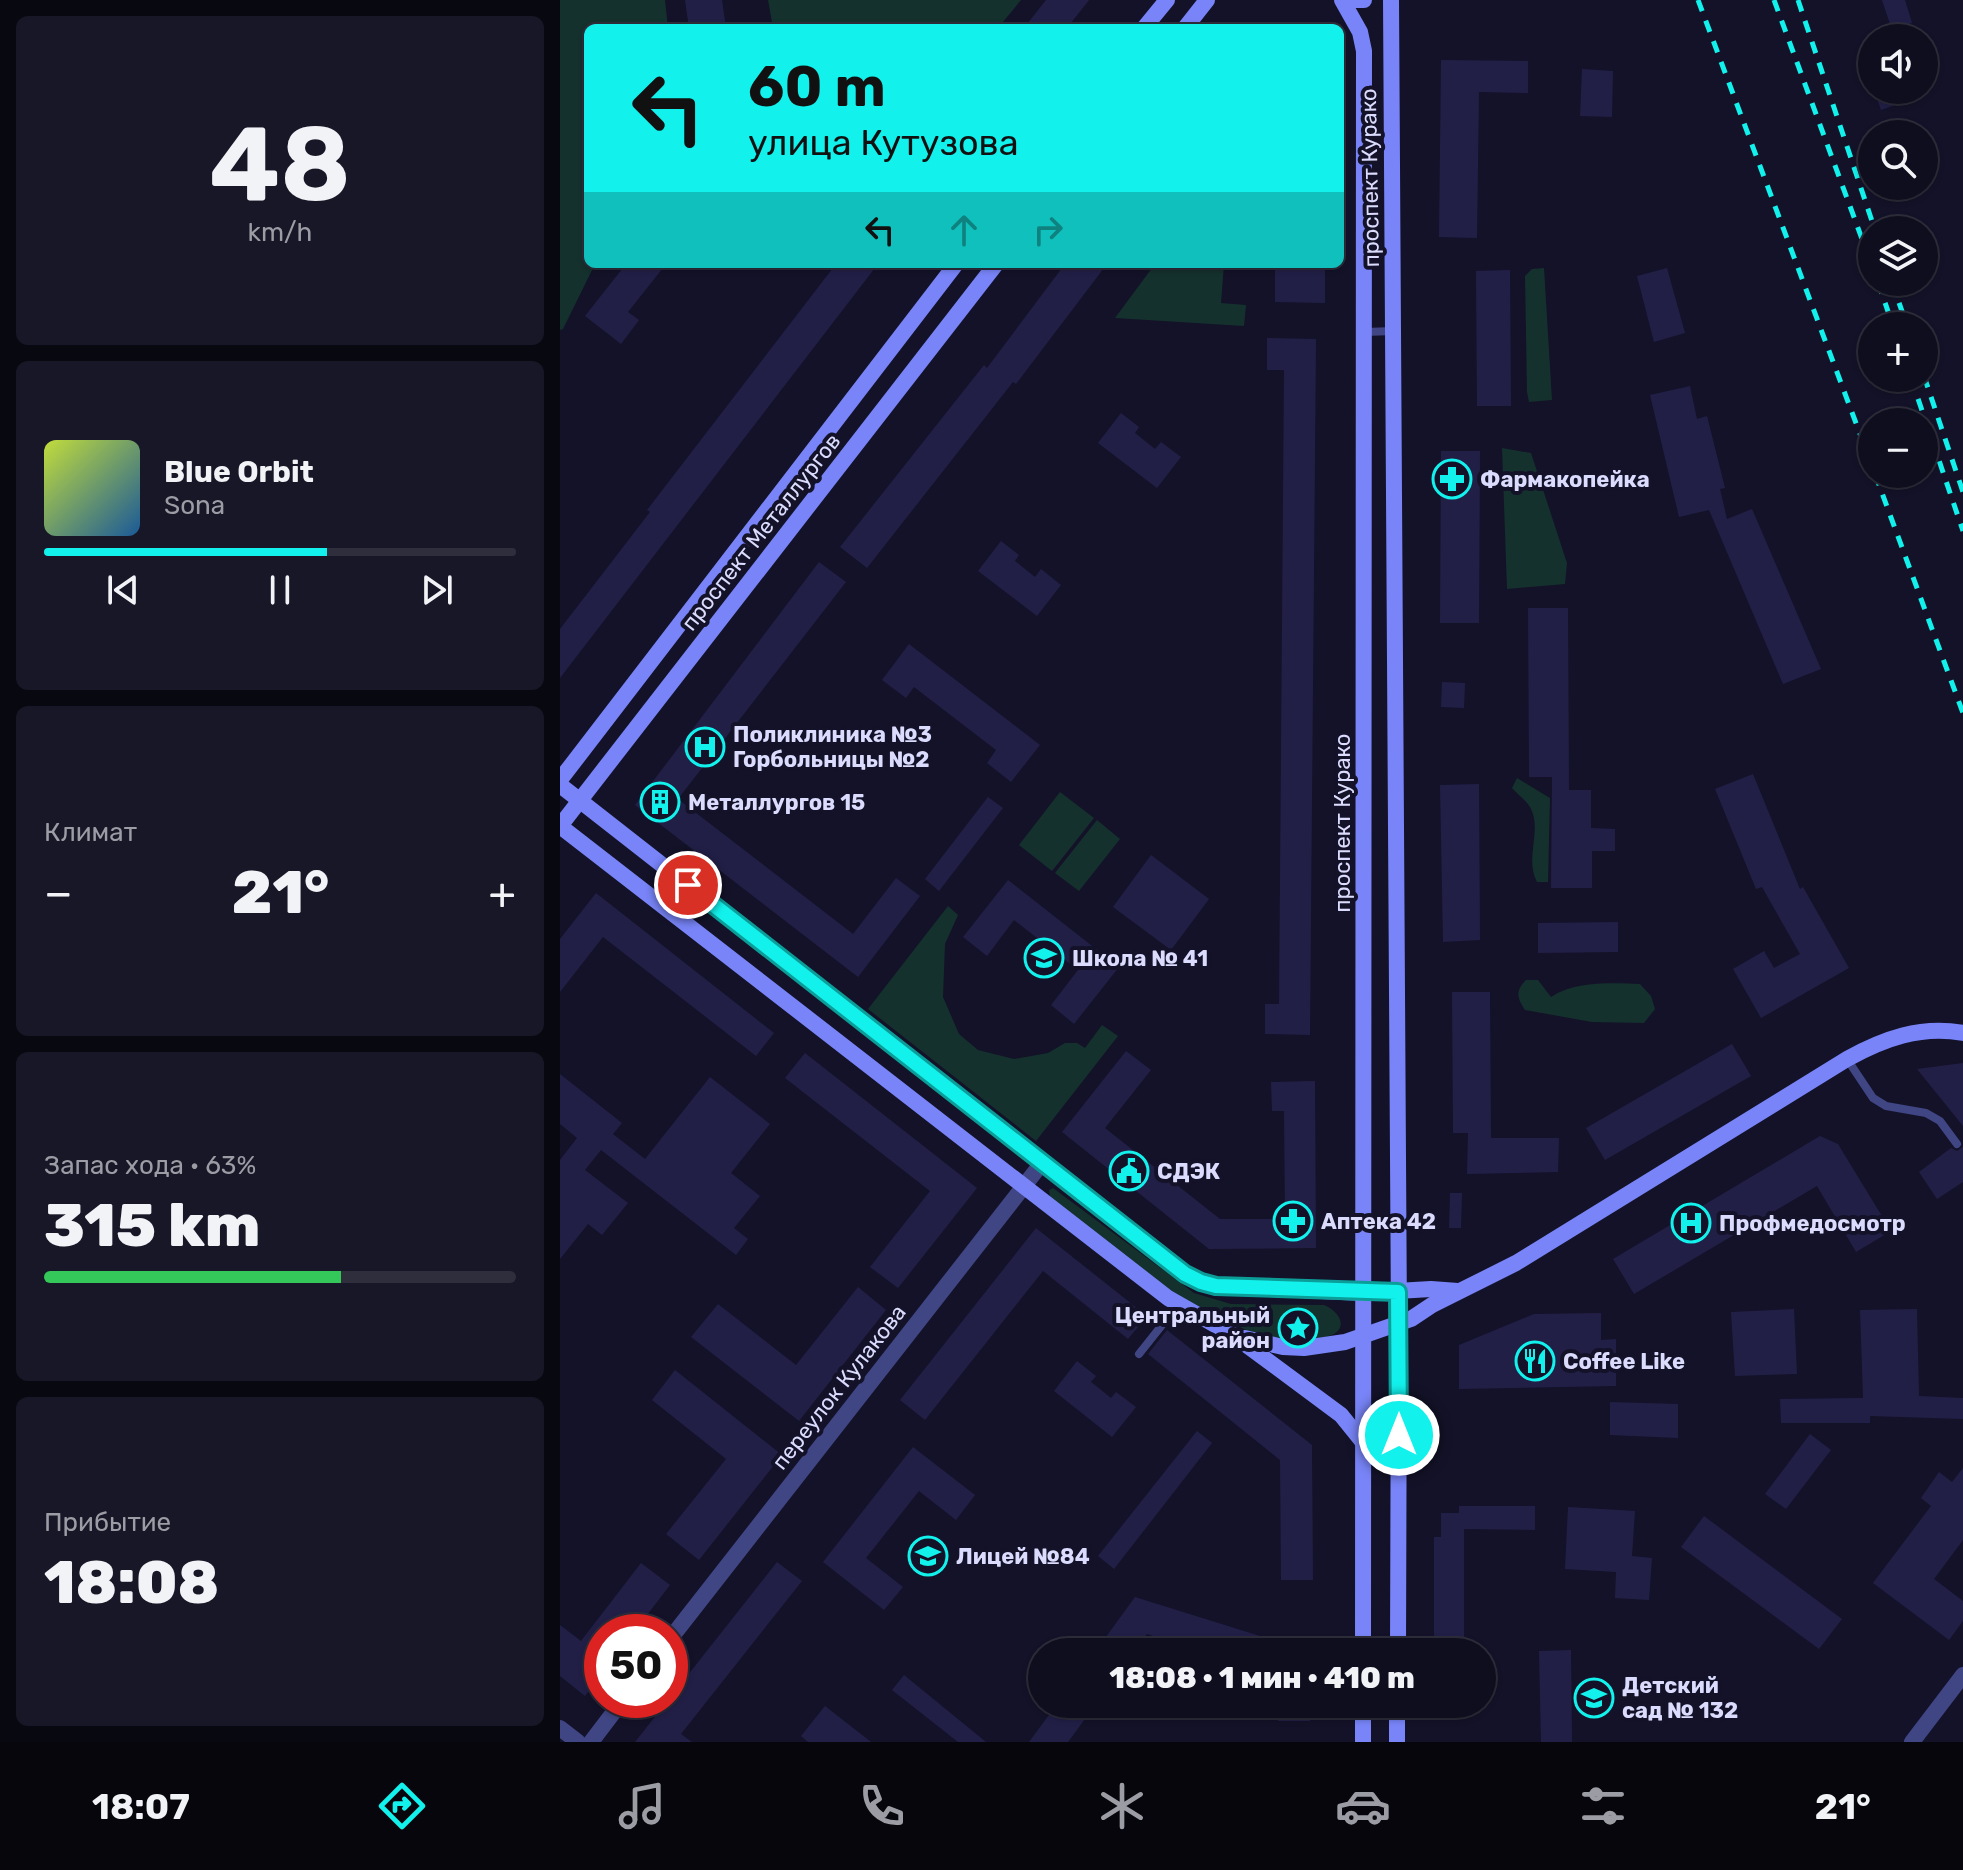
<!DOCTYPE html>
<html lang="ru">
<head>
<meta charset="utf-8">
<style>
  :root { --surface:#0e0e1e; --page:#171727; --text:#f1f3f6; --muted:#9b9ca4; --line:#2e2e3c; --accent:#13f1ec }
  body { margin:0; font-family:Rubik,sans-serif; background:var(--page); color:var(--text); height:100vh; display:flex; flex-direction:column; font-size:30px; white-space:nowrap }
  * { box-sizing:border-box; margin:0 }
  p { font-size:26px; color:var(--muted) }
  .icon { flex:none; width:44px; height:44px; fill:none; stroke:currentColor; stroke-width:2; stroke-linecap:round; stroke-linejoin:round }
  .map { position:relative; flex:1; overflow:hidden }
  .side { display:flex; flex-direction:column; gap:16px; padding:16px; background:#080810; width:560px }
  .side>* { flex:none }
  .banner { position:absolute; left:24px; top:24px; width:760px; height:244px; border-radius:12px; box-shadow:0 2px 6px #0004,0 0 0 2px var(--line); background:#13f1ec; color:#111; overflow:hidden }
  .buttons { position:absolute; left:1298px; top:24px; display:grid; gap:16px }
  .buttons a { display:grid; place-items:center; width:80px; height:80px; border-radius:50%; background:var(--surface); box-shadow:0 2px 6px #0004,0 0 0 2px var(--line); font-size:40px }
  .speed { position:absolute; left:24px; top:1614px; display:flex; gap:16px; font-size:40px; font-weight:700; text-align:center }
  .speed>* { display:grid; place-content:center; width:104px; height:104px; border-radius:50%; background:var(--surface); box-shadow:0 2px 6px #0004,0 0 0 2px var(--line); line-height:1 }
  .speed .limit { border:12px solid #d22; background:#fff; color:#111 }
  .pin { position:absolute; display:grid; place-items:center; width:68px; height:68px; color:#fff; margin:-34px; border:4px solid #fff; border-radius:50%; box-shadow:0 2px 8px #0007 }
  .me { position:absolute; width:88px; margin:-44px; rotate:0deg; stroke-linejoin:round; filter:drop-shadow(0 0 6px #0008) }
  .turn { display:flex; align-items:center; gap:28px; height:168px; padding:0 32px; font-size:36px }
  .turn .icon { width:104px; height:104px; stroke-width:2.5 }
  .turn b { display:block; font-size:56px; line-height:68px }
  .lanes { display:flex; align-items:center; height:76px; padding:0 32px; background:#0003; justify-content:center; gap:40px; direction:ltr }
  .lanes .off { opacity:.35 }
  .big { font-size:60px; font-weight:800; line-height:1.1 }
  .side .widget { flex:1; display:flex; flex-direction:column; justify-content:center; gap:12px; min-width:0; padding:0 28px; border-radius:12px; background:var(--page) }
  .side .dial { align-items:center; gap:0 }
  .dial b { font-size:104px; line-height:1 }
  .song { display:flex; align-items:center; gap:24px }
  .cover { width:96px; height:96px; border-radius:12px; background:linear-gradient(135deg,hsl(70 70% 55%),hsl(210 70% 35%)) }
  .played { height:8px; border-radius:4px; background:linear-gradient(90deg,var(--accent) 60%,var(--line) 60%) }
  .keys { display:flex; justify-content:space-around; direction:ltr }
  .heat { display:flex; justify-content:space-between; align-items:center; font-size:44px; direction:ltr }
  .charge { height:12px; border-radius:6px; background:linear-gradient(90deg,#34c759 63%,var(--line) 0) }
  .trip { position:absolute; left:468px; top:1638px; width:468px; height:80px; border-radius:40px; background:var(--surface); box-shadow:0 2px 6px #0004,0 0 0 2px var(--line); font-weight:800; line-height:80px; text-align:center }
  .tab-bar { display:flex; height:128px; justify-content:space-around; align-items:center; background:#06060c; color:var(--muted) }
  .tab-bar .icon { width:56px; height:56px }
  .tab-bar .current { color:var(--accent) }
  .tab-bar b { font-size:36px; color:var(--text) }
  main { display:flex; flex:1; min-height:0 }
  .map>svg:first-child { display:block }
  .green { fill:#15312d }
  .building { fill:#221f47 }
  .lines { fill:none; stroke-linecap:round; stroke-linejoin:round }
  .lane { stroke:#404584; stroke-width:8 }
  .street { stroke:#404584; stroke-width:16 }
  .secondary { stroke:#7884f7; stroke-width:16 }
  .rail { stroke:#13f1ec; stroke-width:5; stroke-dasharray:12 10; stroke-linecap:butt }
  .route-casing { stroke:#0c9d99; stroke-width:20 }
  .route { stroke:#13f1ec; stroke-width:14 }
  .labels { text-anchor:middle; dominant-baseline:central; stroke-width:8; stroke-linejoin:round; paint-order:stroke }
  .street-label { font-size:22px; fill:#dadbfd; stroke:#131228 }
  .poi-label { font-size:22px; font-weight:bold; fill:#dadbfd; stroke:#131228; text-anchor:start }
</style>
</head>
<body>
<main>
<section class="side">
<div class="widget dial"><b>48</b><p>km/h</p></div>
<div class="widget">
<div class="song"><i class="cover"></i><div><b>Blue Orbit</b><p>Sona</p></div></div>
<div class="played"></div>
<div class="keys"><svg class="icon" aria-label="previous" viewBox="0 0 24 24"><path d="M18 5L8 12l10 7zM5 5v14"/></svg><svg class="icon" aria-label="pause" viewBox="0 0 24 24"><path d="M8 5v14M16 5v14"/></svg><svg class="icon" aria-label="next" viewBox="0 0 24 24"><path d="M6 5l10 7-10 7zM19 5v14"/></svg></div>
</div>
<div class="widget"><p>Климат</p>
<div class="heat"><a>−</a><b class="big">21°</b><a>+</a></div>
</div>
<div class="widget"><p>Запас хода · 63%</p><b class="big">315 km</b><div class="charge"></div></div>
<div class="widget"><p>Прибытие</p><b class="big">18:08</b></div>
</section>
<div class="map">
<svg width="1403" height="1742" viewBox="0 0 1403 1742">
  <rect width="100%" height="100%" fill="#131228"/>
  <g class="green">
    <path d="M0 0H105L108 28H28V264H35L3 329 0 330Z"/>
    <path d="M208 0H461L438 28H213Z"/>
    <path d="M595 264H664L661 303 686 305 684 326 555 318Z"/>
    <path d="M984 268 992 400 969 402 967 392 965 276 972 269Z"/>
    <path d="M942 448 971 453 1007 563 1005 584 947 589Z"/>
    <path d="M957 778 990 798 988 882H977C964 857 983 830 970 807 966 800 957 794 952 788Z"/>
    <path d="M500 792 534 818 492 871 459 845Z"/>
    <path d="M537 820 560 839 519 891 495 873Z"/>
    <path d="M388 906 398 915 385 944 383 997 399 1034 418 1050 454 1059 488 1053 505 1043H517L525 1048 542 1025 558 1036 476 1141 308 1009Z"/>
    <path d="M966 980H978L991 997C1015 981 1052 983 1080 984L1091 996 1095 1009 1084 1023 1032 1022 965 1010C957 998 955 991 966 980Z"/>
    <path d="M493 1188 634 1293 671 1304 764 1305C783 1313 789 1332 765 1337 665 1356 563 1254 490 1198L489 1190Z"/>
  </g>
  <g class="building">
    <path d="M125 0H162L166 28H129Z"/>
    <path d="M486 0H529L507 28H464Z"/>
    <path d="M1322 0H1345L1352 23 1332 30Z"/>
    <path d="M881 60 968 61V93L919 92 917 238 879 237Z"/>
    <path d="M1022 69 1053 71 1052 117 1020 116Z"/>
    <path d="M1314 90H1340L1344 102 1321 110Z"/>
    <path d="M66 264H106L68 312 79 320 61 344 25 316Z"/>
    <path d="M276 264H318L0 678V629L90 512 87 510Z"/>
    <path d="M505 264H547L456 384 453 382 307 568 280 547 424 365 427 368Z"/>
    <path d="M732 264H765V303L715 302V269L732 270Z"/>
    <path d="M1107 268 1125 333 1094 342 1077 276Z"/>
    <path d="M950 270 951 406H917L916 271Z"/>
    <path d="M707 338 756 339 750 1035 705 1034V1004H719L724 370H707Z"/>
    <path d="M1130 386 1137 419 1147 416 1165 488 1160 489 1167 519 1192 509 1261 669 1223 684 1149 510 1119 517 1090 395Z"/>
    <path d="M561 413 579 427 575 433 595 449 601 442 621 457 597 488 538 443Z"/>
    <path d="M881 451H920L919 623H880Z"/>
    <path d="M441 541 459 555 455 561 475 577 481 569 501 585 477 616 418 571Z"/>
    <path d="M259 562 286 582 118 799 293 934 336 878 360 896 298 977 75 805Z"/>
    <path d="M968 608H1008L1009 790H1031V828L1055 829V851H1032V888H991L992 777H969Z"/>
    <path d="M349 644 480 745 451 782 427 763 436 750 354 687 346 698 322 680Z"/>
    <path d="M882 682 905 683 904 708 881 707Z"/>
    <path d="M1193 774 1240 889 1243 887 1289 968 1201 1018 1173 969 1204 951 1214 968 1240 954 1202 887 1196 889 1155 789Z"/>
    <path d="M919 784 920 940 883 942 880 785Z"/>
    <path d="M428 797 443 808 379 891 365 879Z"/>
    <path d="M591 855 649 899 611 950 553 907Z"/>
    <path d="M448 880 559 967 514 1024 491 1005 518 970 454 920 427 956 403 937Z"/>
    <path d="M36 893 214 1033 196 1056 43 937 0 992V939Z"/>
    <path d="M1058 922V952L978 953V923Z"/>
    <path d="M892 992H930L931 1138H999L998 1172 907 1174 908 1133H893Z"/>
    <path d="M1172 1044 1191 1076 1045 1160 1026 1128Z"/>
    <path d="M566 1051 591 1070 545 1128 660 1219H725L724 1111H712L711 1082 755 1081 756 1248 649 1249 502 1132Z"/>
    <path d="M245 1053 417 1188 338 1288 310 1267 370 1191 225 1078Z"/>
    <path d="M1403 1063V1126L1357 1069Z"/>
    <path d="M0 1074 62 1123 53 1134 85 1159 150 1077 210 1124 171 1173 200 1196 174 1228 188 1239 176 1255 41 1150 25 1170 68 1203 42 1235 28 1224 0 1259V1160L17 1138 0 1124Z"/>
    <path d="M1260 1136 1278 1144 1331 1231 1296 1252 1257 1186 1074 1294 1053 1259Z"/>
    <path d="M1403 1147V1182L1377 1199 1359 1172 1391 1148 1397 1151Z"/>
    <path d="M890 1193H902L901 1228H889Z"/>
    <path d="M476 1228 587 1316 568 1339 483 1271 365 1420 340 1400Z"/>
    <path d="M298 1287 326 1310 239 1421 131 1337 158 1304 236 1365Z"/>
    <path d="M1234 1309 1237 1374 1175 1376 1171 1312Z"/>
    <path d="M1357 1309 1359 1396 1403 1398V1419L1310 1416V1423H1221L1220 1399 1303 1398 1300 1310Z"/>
    <path d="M1041 1313V1340L1056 1339V1386L899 1389V1345L974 1314Z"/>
    <path d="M607 1330 752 1445 753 1580H721L720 1460 588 1354Z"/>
    <path d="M517 1361 536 1376 531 1382 551 1398 556 1392 576 1407 552 1437 494 1391Z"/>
    <path d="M115 1370 222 1455 139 1560 106 1534 166 1459 92 1400Z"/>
    <path d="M1050 1402 1118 1404V1438L1050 1435Z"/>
    <path d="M637 1431 652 1443 554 1569 538 1556Z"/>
    <path d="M1250 1434 1271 1450 1226 1509 1205 1494Z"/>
    <path d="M353 1447 415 1495 396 1520 359 1491 306 1558 343 1587 324 1610 263 1562Z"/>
    <path d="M1403 1468V1540L1374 1579 1403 1601V1621L1389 1640 1313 1583 1371 1506 1361 1498 1379 1472 1392 1482Z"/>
    <path d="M899 1506H975V1530L904 1529V1652H874V1537H881V1513H899Z"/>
    <path d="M1008 1507 1075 1511 1072 1556 1092 1558 1089 1600 1055 1598 1056 1572 1005 1569Z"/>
    <path d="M1144 1516 1282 1619 1259 1649 1121 1547Z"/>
    <path d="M217 1562 242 1581 121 1734 132 1742H75Z"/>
    <path d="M81 1563 110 1585 74 1632H42V1674L25 1696 0 1676V1625L21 1641Z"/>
    <path d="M575 1597 742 1649 741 1652H642L587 1634 574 1652H535Z"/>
    <path d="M1011 1650 1012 1742H981L979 1651Z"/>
    <path d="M344 1675 426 1742H398L332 1690Z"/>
    <path d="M497 1704H536L508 1742H469Z"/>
    <rect x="718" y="1704" width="32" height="17"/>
    <path d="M265 1706 311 1742H248L241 1736Z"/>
  </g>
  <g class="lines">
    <g class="lane">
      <path d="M805 332 833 331"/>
      <path d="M1287 1059 1313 1098 1326 1106 1366 1113 1380 1121 1397 1144"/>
      <path d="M579 1354 618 1305"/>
    </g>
    <g class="street">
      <path d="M110 1639 482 1163"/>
      <path d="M0 1728 18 1742"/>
      <path d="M31 1742 63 1700"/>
      <path d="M1352 1742 1403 1675"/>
    </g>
    <g class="secondary">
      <path d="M782 0 800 32 804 51 803 1652"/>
      <path d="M785 0H804"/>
      <path d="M831 0 839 1323 838 1652"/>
      <path d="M584 28 607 0"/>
      <path d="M625 28 647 0"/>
      <path d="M0 780 396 264"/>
      <path d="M0 785 625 1274 641 1282 656 1286 802 1293 871 1289 898 1291"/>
      <path d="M0 826 608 1298 673 1335 781 1415 802 1441"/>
      <path d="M0 826 436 264"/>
      <path d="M685 1338 723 1347 744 1348 785 1342 851 1319 872 1305 956 1263 1287 1059C1323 1039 1361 1025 1403 1033"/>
      <path d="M803 1704V1742"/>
      <path d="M837 1742V1704"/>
    </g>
    <g class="rail">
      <path d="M1138 0 1312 466"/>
      <path d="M1214 0 1312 266"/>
      <path d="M1238 0 1315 230"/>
      <path d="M1318 282 1333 326"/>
      <path d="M1332 282 1347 326"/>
      <path d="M1364 376 1403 492"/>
      <path d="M1351 378 1403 531"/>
      <path d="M1315 474 1403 713"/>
    </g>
  </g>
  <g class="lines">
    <defs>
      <path id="route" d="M128 885 625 1274 641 1282 656 1286 838 1292 839 1435"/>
    </defs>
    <use href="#route" class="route-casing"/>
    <use href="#route" class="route"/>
  </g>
  <defs>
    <symbol id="pharmacy-ring" viewBox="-11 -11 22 22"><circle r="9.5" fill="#131228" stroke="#13f1ec" stroke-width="1.5"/><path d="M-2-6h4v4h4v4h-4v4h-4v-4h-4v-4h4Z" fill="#13f1ec"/></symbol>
    <symbol id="hospital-ring" viewBox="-11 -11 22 22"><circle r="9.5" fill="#131228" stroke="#13f1ec" stroke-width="1.5"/><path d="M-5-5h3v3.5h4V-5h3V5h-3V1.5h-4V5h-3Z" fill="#13f1ec"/></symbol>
    <symbol id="building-ring" viewBox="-11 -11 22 22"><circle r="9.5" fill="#131228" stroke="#13f1ec" stroke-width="1.5"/><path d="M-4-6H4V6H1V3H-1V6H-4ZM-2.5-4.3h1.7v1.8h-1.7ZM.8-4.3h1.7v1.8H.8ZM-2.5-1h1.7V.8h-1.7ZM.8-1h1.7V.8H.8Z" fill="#13f1ec"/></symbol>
    <symbol id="school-ring" viewBox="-11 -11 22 22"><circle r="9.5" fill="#131228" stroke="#13f1ec" stroke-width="1.5"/><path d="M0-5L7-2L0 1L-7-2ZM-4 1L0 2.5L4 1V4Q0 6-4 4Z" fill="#13f1ec"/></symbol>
    <symbol id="civic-ring" viewBox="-11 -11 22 22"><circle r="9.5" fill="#131228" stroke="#13f1ec" stroke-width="1.5"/><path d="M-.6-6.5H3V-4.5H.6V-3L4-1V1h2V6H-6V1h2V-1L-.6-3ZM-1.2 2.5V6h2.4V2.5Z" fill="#13f1ec"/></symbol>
    <symbol id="sight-ring" viewBox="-11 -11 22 22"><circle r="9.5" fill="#131228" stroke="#13f1ec" stroke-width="1.5"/><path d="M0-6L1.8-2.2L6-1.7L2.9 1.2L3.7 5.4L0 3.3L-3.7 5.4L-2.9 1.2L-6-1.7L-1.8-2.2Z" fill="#13f1ec"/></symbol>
    <symbol id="restaurant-ring" viewBox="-11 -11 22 22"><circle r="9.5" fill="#131228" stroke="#13f1ec" stroke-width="1.5"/><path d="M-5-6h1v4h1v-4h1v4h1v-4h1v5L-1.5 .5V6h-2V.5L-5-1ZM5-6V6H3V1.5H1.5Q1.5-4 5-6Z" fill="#13f1ec"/></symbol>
  </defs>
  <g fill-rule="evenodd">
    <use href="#pharmacy-ring" x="870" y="457" width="44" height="44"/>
    <use href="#hospital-ring" x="123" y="725" width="44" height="44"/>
    <use href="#building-ring" x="78" y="780" width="44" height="44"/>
    <use href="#school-ring" x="462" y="936" width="44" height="44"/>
    <use href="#civic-ring" x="547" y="1149" width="44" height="44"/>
    <use href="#pharmacy-ring" x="711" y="1199" width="44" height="44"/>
    <use href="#hospital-ring" x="1109" y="1201" width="44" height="44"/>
    <use href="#sight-ring" x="716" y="1306" width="44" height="44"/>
    <use href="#restaurant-ring" x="953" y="1339" width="44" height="44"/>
    <use href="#school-ring" x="346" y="1534" width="44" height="44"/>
    <use href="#school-ring" x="1012" y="1676" width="44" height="44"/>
  </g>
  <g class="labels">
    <g class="street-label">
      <text transform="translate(810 178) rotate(-91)">проспект Курако</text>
      <text transform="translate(201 532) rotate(-52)">проспект Металлургов</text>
      <text transform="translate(782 823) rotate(-90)">проспект Курако</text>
      <text transform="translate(279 1387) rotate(-52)">переулок Кулакова</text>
    </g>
    <g class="poi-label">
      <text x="920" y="479">Фармакопейка</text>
      <text x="173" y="734">Поликлиника №3<tspan x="173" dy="25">Горбольницы №2</tspan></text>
      <text x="128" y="802">Металлургов 15</text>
      <text x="512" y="958">Школа № 41</text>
      <text x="597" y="1171">СДЭК</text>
      <text x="761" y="1221">Аптека 42</text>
      <text x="1159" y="1223">Профмедосмотр</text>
      <text x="710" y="1315" text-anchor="end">Центральный<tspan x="710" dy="25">район</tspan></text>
      <text x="1003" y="1361">Coffee Like</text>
      <text x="396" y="1556">Лицей №84</text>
      <text x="1062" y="1685">Детский<tspan x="1062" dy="25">сад № 132</tspan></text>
    </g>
  </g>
</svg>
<div class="buttons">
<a><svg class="icon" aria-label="sound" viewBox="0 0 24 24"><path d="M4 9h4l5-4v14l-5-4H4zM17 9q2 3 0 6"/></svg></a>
<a><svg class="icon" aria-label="search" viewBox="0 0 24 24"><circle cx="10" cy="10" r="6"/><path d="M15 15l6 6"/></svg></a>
<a><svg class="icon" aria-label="layers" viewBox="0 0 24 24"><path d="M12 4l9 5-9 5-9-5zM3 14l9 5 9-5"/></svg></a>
<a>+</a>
<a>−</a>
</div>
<div class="speed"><div class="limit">50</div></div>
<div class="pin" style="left:128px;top:885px;background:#d93025"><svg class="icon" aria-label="arrive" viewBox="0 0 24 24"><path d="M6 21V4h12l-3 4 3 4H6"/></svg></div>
<svg class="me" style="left:839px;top:1435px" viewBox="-20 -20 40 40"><circle r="17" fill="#13f1ec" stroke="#fff" stroke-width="3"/><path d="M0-11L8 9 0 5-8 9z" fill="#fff"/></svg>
<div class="trip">18:08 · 1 мин · 410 m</div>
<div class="banner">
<div class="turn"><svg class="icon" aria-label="left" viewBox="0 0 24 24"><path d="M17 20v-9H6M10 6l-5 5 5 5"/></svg><div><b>60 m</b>улица Кутузова</div></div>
<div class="lanes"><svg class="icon" aria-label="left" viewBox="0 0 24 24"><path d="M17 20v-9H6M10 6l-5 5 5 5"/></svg><svg class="icon off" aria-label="ahead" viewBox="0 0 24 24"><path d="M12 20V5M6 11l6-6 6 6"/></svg><svg class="icon off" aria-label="right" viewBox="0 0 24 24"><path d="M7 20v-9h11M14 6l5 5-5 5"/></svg></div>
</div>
</div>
</main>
<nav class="tab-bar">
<b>18:07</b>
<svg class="icon current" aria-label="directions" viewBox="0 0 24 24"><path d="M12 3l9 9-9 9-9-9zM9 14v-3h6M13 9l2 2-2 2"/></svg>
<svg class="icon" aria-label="music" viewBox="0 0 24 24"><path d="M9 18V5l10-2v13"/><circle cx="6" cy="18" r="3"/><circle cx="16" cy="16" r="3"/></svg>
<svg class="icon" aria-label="phone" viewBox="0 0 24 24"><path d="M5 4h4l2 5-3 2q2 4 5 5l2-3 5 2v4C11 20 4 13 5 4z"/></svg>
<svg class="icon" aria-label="climate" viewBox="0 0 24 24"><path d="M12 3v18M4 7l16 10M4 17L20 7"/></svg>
<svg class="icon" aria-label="car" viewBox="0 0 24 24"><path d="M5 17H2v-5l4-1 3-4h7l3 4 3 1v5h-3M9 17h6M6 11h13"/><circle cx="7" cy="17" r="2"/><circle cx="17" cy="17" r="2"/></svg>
<svg class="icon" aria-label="filters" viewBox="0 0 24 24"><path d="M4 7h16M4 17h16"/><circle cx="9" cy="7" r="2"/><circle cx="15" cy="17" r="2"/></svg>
<b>21°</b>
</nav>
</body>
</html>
